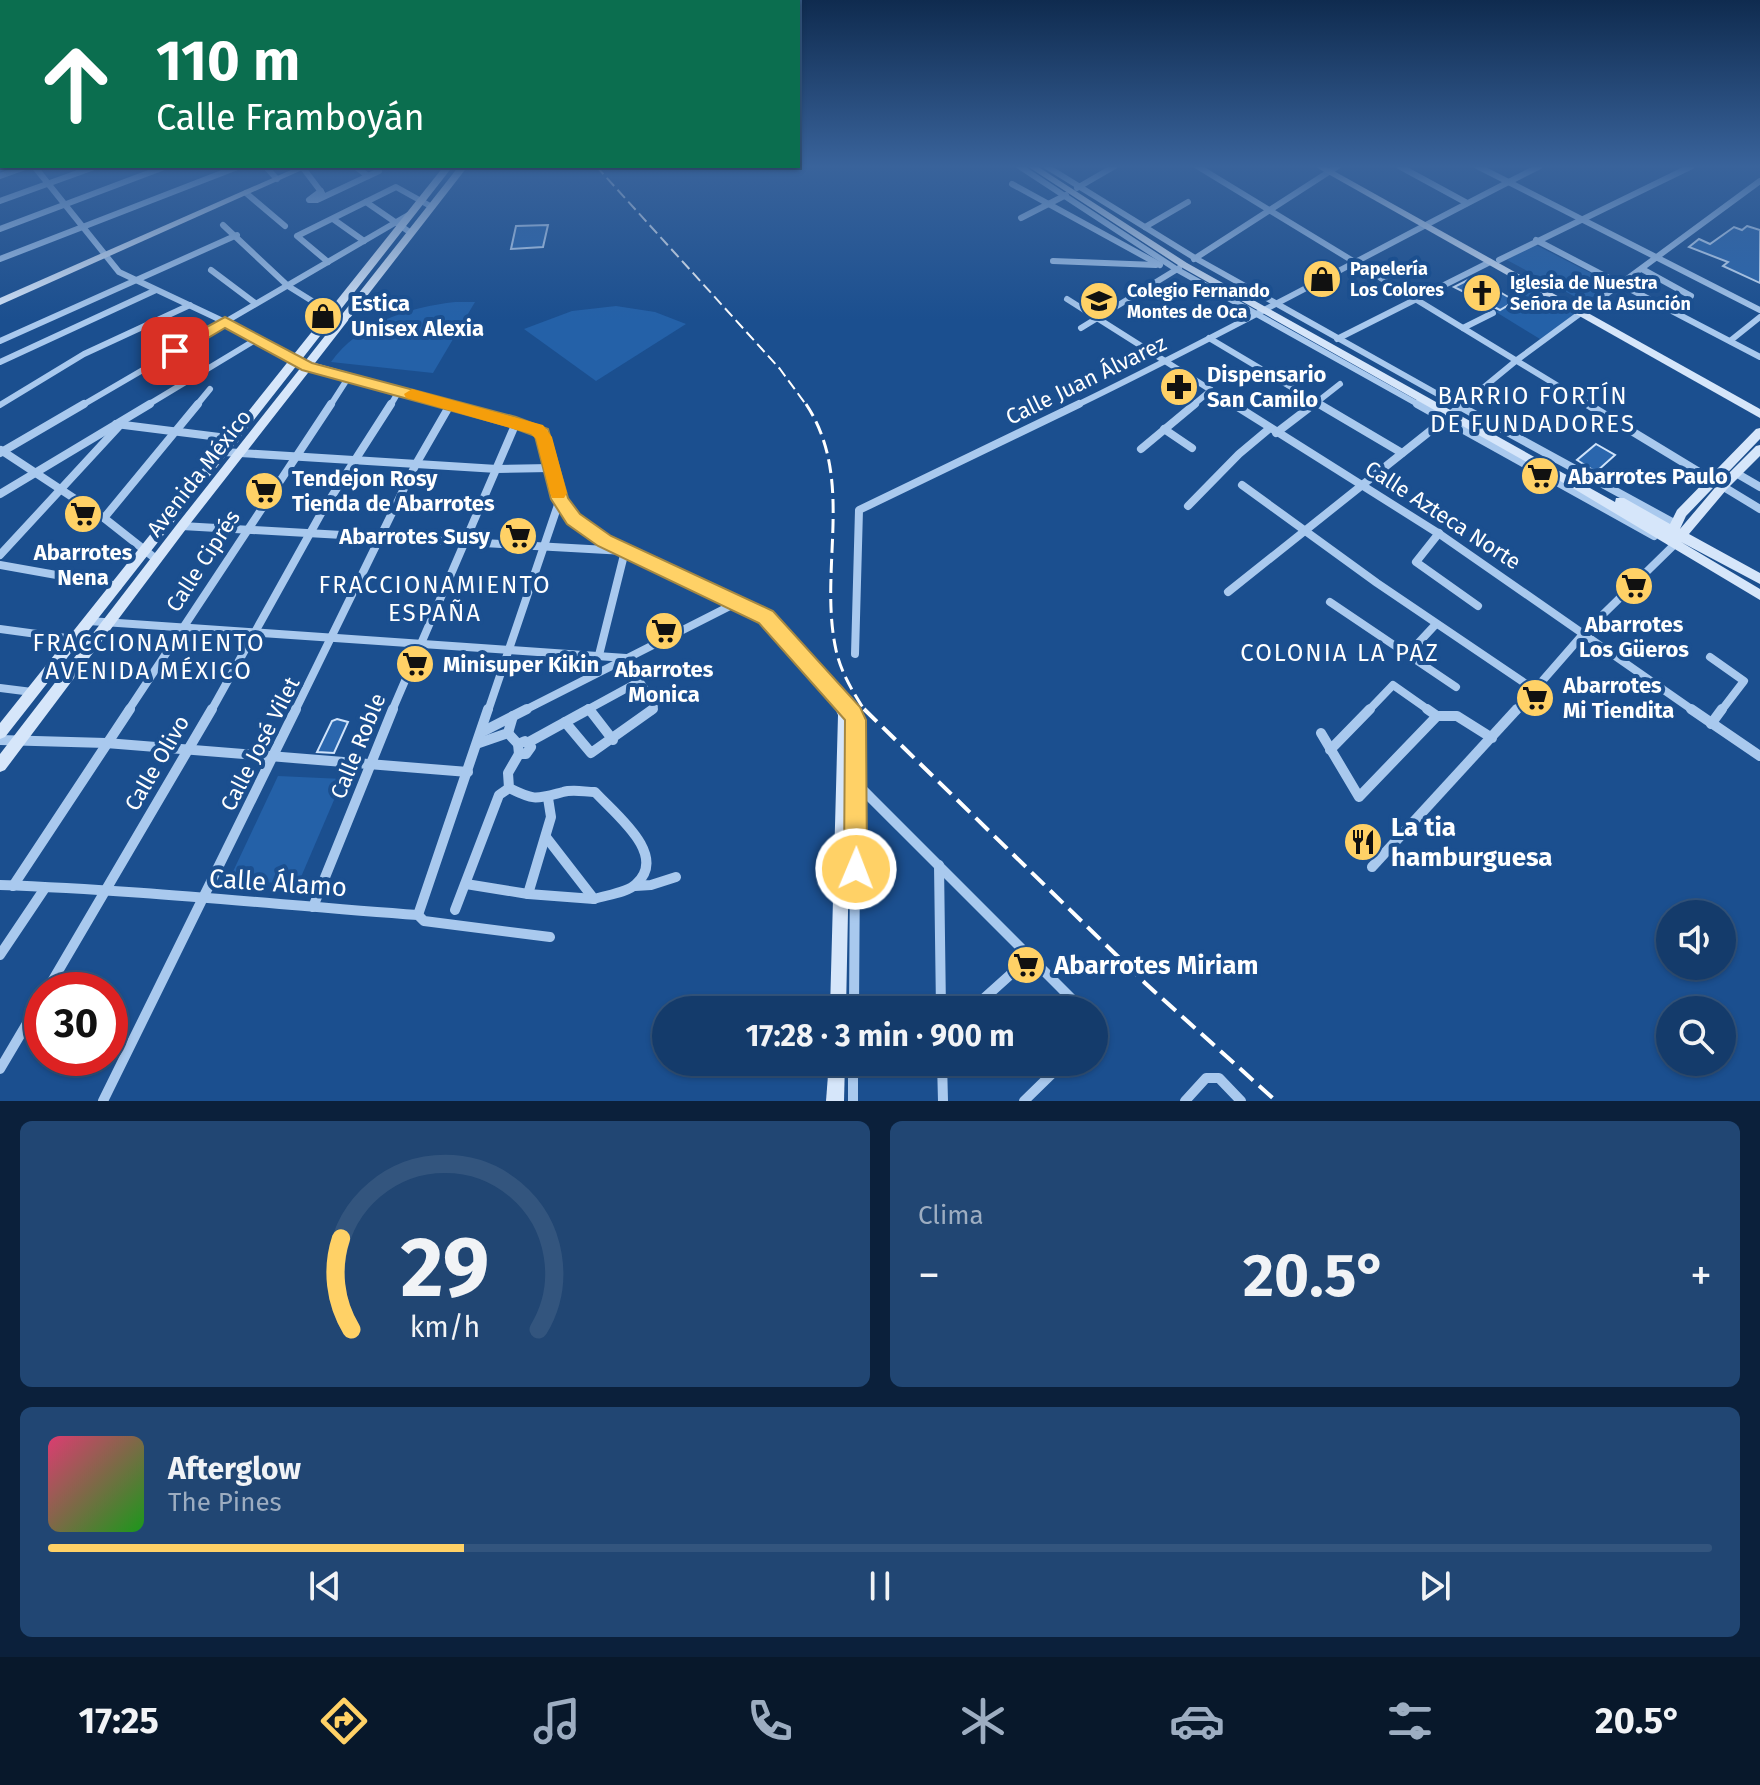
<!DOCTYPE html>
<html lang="es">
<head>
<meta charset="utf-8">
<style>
  :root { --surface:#143b6b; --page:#214673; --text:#f1f3f6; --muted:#9dadc1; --line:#33557e; --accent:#ffd166 }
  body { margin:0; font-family:"Fira Sans",sans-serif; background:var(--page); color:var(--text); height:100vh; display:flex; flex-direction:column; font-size:30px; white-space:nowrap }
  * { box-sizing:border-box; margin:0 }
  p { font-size:26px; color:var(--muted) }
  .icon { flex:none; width:44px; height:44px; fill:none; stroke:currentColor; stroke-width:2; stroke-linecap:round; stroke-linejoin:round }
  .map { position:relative; height:1101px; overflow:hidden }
  .details { display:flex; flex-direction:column; gap:20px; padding:20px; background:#0b203b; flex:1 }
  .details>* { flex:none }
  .top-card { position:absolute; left:0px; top:0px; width:800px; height:168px; box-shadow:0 2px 6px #0004,0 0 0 2px var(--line); background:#0b6e4f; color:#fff; overflow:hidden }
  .fabs { position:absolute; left:1656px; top:900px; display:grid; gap:16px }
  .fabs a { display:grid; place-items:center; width:80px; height:80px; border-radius:50%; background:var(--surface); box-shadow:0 2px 6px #0004,0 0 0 2px var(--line); font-size:40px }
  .speed { position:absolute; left:24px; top:972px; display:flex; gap:16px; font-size:40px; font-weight:700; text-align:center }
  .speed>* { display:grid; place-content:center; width:104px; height:104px; border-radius:50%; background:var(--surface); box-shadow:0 2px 6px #0004,0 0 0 2px var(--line); line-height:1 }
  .speed .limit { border:12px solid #d22; background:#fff; color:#111 }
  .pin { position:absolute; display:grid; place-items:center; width:68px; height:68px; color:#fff; margin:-34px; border-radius:16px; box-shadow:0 4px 12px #0006 }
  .me { position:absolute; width:88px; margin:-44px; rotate:1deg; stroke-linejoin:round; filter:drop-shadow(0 0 6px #0008) }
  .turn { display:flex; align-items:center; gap:28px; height:168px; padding:0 24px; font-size:36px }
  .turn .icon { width:104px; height:104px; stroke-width:2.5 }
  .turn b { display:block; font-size:56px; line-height:68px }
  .big { font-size:60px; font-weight:700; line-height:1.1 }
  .details .tile { flex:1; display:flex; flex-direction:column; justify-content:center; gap:12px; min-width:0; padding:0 28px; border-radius:12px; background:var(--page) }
  .details .dial { align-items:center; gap:0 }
  .dial svg { height:208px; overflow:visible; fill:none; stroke:var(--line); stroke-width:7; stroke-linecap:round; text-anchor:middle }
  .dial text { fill:var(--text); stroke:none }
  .song { display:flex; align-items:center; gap:24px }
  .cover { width:96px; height:96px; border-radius:12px; background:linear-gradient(135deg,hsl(340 70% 55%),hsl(120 70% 35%)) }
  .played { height:8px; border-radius:4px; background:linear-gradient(90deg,var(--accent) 25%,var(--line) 25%) }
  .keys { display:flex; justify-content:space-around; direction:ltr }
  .heat { display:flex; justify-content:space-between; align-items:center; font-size:44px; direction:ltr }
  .details .tiles { flex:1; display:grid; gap:20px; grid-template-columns:1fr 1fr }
  .tile:last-child { grid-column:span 2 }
  .trip { position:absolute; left:652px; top:996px; width:456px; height:80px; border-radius:40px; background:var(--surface); box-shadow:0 2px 6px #0004,0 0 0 2px var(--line); font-weight:700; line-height:80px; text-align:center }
  .tabs { display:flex; height:128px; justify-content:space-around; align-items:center; background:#08182b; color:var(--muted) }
  .tabs .icon { width:56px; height:56px }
  .tabs .selected { color:var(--accent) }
  .tabs b { font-size:36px; color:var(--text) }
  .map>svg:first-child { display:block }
  .green { fill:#2461a8 }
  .building { fill:#2a66ad; stroke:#cfe3fa; stroke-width:2 }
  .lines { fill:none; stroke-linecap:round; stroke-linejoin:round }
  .street-far2 { stroke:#a9c9ee; stroke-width:6 }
  .street-far1 { stroke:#a9c9ee; stroke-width:8 }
  .street { stroke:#a9c9ee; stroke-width:10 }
  .secondary { fill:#d6e6fa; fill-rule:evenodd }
  .rail-far2 { stroke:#fff; stroke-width:2; stroke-dasharray:11 5; stroke-linecap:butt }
  .rail-far1 { stroke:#fff; stroke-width:3; stroke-dasharray:14 6; stroke-linecap:butt }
  .rail { stroke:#fff; stroke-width:4; stroke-dasharray:18 8; stroke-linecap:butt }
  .route { fill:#ffd166; stroke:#a68842; stroke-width:2 }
  .slow { fill:#f59e0b }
  .labels { text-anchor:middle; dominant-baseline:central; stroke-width:8; stroke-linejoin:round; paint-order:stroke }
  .far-poi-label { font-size:18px; font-weight:bold; fill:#fff; stroke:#1b4f8f; text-anchor:start }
  .poi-label { font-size:22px; font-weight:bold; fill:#fff; stroke:#1b4f8f; text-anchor:start }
  .street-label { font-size:22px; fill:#fff; stroke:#1b4f8f }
  .neighbourhood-label { font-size:24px; letter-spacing:2px; fill:#fff; stroke:#1b4f8f }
  .near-poi-label { font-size:26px; font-weight:bold; fill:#fff; stroke:#1b4f8f; text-anchor:start }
  .near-street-label { font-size:26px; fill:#fff; stroke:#1b4f8f }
</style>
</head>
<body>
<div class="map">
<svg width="1760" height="1101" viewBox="0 0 1760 1101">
  <rect width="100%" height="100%" fill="#1b4f8f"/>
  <g class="green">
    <path d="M1534 244 1612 284 1585 302 1507 260Z"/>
    <path d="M1532 291 1577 316 1540 339 1496 312Z"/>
    <path d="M455 302H475L433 373 331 362C358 323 410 307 455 302Z"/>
    <path d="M616 306 655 312 686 324 596 381 524 329 572 311Z"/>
    <path d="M278 776 343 779 298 884 229 880Z"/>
  </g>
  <g class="building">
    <path d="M548 225 543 247 511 249 516 226Z"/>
    <path d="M1747 226 1760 230V283L1723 266 1728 262 1689 247 1699 239 1710 244 1734 227 1742 230Z"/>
    <path d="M1474 277 1515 301 1500 310 1454 287Z"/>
    <path d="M1596 444 1615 455 1596 472 1577 460Z"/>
    <path d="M337 719 348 722 334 753 317 752 332 721Z"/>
  </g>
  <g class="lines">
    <g class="street-far2">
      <path d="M34 166 119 272 225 322 296 361"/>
      <path d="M265 166 277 179"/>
      <path d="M355 166 368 176"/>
      <path d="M1019 166 1176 269 1421 406"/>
      <path d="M1046 166 1195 258 1459 406"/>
      <path d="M1197 166 1591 406"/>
      <path d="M1399 166 1467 203"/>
      <path d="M1477 166 1760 310"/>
      <path d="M303 168 322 193"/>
      <path d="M0 176 28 166"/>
      <path d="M1012 184 1160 265"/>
      <path d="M1077 188 1115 166"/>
      <path d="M321 191 309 200H317L379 171"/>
      <path d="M246 193 285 226"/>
      <path d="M0 201 97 166"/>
      <path d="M366 202 411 233"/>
      <path d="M1021 218 1066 195"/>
      <path d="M333 219 364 241"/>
      <path d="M223 225 288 286 333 314"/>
      <path d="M1145 227 1188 202"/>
      <path d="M0 229 167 166"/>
      <path d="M1536 240 1760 357"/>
      <path d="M0 259 240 166"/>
      <path d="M1194 259 1338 166"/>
      <path d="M1499 260 1692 166"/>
      <path d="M1053 261 1156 265"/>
      <path d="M328 262 297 236 396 187 432 207"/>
      <path d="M1642 269 1691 296"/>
      <path d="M211 270 255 303"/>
      <path d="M1067 299 1236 406"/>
      <path d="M1081 328 1179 268"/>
      <path d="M1463 328 1493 313"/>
      <path d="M1209 338 1323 406"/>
      <path d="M1337 339 1490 262"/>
      <path d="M0 341 237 235"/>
      <path d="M1730 341 1760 317"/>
      <path d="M0 362 156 290"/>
      <path d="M0 405 84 354 190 305"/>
      <path d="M81 406 410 214"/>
      <path d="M146 406 257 339"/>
      <path d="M196 406 210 389"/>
      <path d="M330 406 348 378"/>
      <path d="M390 406 399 391"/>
      <path d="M1075 406C1232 330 1384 245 1540 166"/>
      <path d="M1192 406 1211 390"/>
      <path d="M1312 406 1340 384"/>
      <path d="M1461 406 1517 360 1760 181"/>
    </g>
    <g class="street-far1">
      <path d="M1233 404 1441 535 1694 711"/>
      <path d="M1319 404 1402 453"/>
      <path d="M1417 404 1654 536"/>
      <path d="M1456 404 1674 523"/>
      <path d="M1587 404 1760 509"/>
      <path d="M116 424 235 439"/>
      <path d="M1164 429 1192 448"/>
      <path d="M1276 433 1314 404"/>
      <path d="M1141 449 1195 404"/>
      <path d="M1 450 104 518 156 559"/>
      <path d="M224 452 497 469 550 468"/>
      <path d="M0 453 84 404"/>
      <path d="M1736 473 1760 487"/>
      <path d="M1242 485 1377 583 1535 690"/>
      <path d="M0 494 150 404"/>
      <path d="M1188 506 1239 454 1270 428"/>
      <path d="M104 518 198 404"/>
      <path d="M182 526 625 551 599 655"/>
      <path d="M1439 533 1416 562 1478 606"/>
      <path d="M0 555 121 424"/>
      <path d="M0 565 118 586"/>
      <path d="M1228 592 1464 404"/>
      <path d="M1330 602 1456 687"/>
      <path d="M89 621 626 658"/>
      <path d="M0 629 74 639"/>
      <path d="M1409 653 1436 624"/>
      <path d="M855 654 859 510 1079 404"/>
      <path d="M1710 657 1744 681 1721 711"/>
      <path d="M632 671 655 703 651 711"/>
      <path d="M0 688 32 692"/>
      <path d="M844 706 848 711"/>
      <path d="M128 711 331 404"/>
      <path d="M211 711 323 510 391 404"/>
      <path d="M295 711 416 464 450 405"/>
      <path d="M392 711 516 423"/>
      <path d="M488 711 560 499"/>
      <path d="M523 711 736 603"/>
      <path d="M585 711 640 681"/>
      <path d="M1368 711 1393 685 1430 711"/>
      <path d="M1516 711 1585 632 1675 544 1671 542"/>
    </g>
    <g class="street">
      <path d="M589 709 613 740"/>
      <path d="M847 709 856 720 854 1010"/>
      <path d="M1427 709 1437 716H1457L1492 738"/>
      <path d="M1691 709 1760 756"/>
      <path d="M565 722 591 753 653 709"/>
      <path d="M1711 724 1722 709"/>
      <path d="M482 732 527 709"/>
      <path d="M508 733 518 744"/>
      <path d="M1321 733 1359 797 1437 716"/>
      <path d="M0 740 106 743 468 772"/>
      <path d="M525 741 531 747 526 754H519L518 744Z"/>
      <path d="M529 742 589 709"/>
      <path d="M479 743 508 733 513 716"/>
      <path d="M1330 750 1370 709"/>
      <path d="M519 754 508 773 509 788C535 801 536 799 563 792 573 789 585 792 595 792 615 814 669 855 636 884 627 893 606 895 594 899L546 837"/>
      <path d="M857 784 1083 1010"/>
      <path d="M939 865 941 1010"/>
      <path d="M1372 867 1517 709"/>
      <path d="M466 884 528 894 594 899"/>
      <path d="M0 885C140 890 279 905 418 915L424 921 550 937"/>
      <path d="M13 886 130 709"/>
      <path d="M635 886 651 885 676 877"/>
      <path d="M528 894 551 817 548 798"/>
      <path d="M313 907 393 709"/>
      <path d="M455 910 499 795 509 788"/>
      <path d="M418 915 488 709"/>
      <path d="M0 955 45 888"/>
      <path d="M47 990 212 709"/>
      <path d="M971 1010 1030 957"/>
      <path d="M853 1062V1101"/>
      <path d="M942 1062 943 1101"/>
      <path d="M0 1069 42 998"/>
      <path d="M103 1101 296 709"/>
      <path d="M1024 1101 1064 1062"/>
      <path d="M1185 1101 1206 1078H1219L1241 1101"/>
    </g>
    <g class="secondary">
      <path d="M300 166H311L0 305V298Z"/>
      <path d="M444 166H453L302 359 306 360 459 166H468L315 363 541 426 549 437 565 498 578 516 609 538 770 613 839 687 852 715 846 1010H830L838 715 829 695 762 621 601 544 570 522 554 499 539 438 533 432 311 369 186 529 5 770 0 772V754L178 523 302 366 297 365 5 737 0 739V723Z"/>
      <path d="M1027 166H1037L1187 263 1615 502 1616 498H1624L1670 524 1677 510 1756 429 1760 428V439L1686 516 1680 529 1719 483 1756 446 1760 445V456L1727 489 1689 534 1760 573V584L1681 542 1760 589V600L1576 490 1181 267Z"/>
      <path d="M1314 166H1325L1760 409V418Z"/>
      <path d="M829 1062H845L844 1101H826Z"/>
    </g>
    <path class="rail-far2" d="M596 166 780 369 807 406"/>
    <path class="rail-far1" d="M806 404C856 480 818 568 836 650 841 673 853 692 865 711"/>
    <path class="rail" d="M864 709 1145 983 1276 1101"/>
  </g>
  <linearGradient id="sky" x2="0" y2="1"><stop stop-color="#0f2b4f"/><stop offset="0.52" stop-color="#39639b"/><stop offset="1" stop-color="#39639b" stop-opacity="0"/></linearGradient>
  <rect width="1760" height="320" fill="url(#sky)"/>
  <path class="route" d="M225 317 312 363 516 417 548 429 568 498 580 514 611 536 773 611 860 707 866 720 867 869 864 877 856 880 848 877 844 869 845 720 759 623 598 546 567 524 551 499 535 436 511 427 302 370 225 328 181 354H170V347Z"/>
  <path class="slow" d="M412 389 543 425 552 437 567 493 564 498H552L550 493 536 439 531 434 406 398 404 394Z"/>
  <defs>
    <symbol id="shop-disc" viewBox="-11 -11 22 22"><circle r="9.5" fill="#ffd166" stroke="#1b4f8f"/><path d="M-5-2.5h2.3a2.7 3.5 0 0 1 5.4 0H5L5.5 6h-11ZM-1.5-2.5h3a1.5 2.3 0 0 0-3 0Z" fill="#111"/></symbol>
    <symbol id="church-disc" viewBox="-11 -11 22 22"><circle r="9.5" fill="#ffd166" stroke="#1b4f8f"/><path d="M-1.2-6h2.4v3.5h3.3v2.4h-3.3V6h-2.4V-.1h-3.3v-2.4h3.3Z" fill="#111"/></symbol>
    <symbol id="school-disc" viewBox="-11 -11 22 22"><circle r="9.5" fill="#ffd166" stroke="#1b4f8f"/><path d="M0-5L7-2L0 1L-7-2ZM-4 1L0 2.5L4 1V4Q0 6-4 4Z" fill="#111"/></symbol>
    <symbol id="pharmacy-disc" viewBox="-11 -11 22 22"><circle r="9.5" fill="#ffd166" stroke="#1b4f8f"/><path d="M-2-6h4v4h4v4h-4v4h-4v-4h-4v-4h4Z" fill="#111"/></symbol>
    <symbol id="supermarket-disc" viewBox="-11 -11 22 22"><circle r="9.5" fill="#ffd166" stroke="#1b4f8f"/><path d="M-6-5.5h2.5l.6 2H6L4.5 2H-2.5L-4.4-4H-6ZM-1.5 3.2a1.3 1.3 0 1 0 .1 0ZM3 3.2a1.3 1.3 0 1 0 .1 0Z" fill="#111"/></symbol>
    <symbol id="restaurant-disc" viewBox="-11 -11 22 22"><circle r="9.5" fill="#ffd166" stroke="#1b4f8f"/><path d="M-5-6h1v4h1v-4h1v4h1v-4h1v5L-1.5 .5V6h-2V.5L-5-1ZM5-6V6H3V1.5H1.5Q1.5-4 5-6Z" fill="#111"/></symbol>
  </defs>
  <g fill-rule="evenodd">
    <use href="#shop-disc" x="1300" y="257" width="44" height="44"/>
    <use href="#church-disc" x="1460" y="271" width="44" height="44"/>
    <use href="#school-disc" x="1077" y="279" width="44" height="44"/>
    <use href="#shop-disc" x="301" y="294" width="44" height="44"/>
    <use href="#pharmacy-disc" x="1157" y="365" width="44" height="44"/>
    <use href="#supermarket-disc" x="1518" y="454" width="44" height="44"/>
    <use href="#supermarket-disc" x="242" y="469" width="44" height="44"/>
    <use href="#supermarket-disc" x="61" y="492" width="44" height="44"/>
    <use href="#supermarket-disc" x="496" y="514" width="44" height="44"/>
    <use href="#supermarket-disc" x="1612" y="564" width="44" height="44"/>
    <use href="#supermarket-disc" x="642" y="609" width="44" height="44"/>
    <use href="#supermarket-disc" x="393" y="642" width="44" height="44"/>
    <use href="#supermarket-disc" x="1513" y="676" width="44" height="44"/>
    <use href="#restaurant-disc" x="1341" y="820" width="44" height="44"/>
    <use href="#supermarket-disc" x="1004" y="943" width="44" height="44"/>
  </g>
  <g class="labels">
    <g class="far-poi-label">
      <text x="1350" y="269">Papelería<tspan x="1350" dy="21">Los Colores</tspan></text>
      <text x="1510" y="283">Iglesia de Nuestra<tspan x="1510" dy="21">Señora de la Asunción</tspan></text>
      <text x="1127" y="291">Colegio Fernando<tspan x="1127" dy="21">Montes de Oca</tspan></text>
    </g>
    <g class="poi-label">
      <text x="351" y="303">Estica<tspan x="351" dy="25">Unisex Alexia</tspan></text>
      <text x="1207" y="374">Dispensario<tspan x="1207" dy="25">San Camilo</tspan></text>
      <text x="1568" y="476">Abarrotes Paulo</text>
      <text x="292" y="478">Tendejon Rosy<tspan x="292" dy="25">Tienda de Abarrotes</tspan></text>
      <text x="490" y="536" text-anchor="end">Abarrotes Susy</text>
      <text x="83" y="552" text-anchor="middle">Abarrotes<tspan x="83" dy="25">Nena</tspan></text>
      <text x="1634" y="624" text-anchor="middle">Abarrotes<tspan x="1634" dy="25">Los Güeros</tspan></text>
      <text x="443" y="664">Minisuper Kikin</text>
      <text x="664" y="669" text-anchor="middle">Abarrotes<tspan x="664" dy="25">Monica</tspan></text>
      <text x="1563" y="685">Abarrotes<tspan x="1563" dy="25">Mi Tiendita</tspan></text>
    </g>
    <g class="street-label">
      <text transform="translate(1086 380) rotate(-26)">Calle Juan Álvarez</text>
      <text transform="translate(199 473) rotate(-52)">Avenida México</text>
      <text transform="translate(1443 515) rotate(33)">Calle Azteca Norte</text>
      <text transform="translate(203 561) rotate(-57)">Calle Ciprés</text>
      <text transform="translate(260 744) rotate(-63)">Calle José Vilet</text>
      <text transform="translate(358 746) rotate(-68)">Calle Roble</text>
      <text transform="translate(157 763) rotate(-60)">Calle Olivo</text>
    </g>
    <g class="neighbourhood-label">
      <text x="1533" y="396">BARRIO FORTÍN<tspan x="1533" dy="28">DE FUNDADORES</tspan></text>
      <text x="435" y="585">FRACCIONAMIENTO<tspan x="435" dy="28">ESPAÑA</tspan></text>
      <text x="149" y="643">FRACCIONAMIENTO<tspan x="149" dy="28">AVENIDA MÉXICO</tspan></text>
      <text x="1340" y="653">COLONIA LA PAZ</text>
    </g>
    <g class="near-poi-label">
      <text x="1391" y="827">La tia<tspan x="1391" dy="30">hamburguesa</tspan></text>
      <text x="1054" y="965">Abarrotes Miriam</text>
    </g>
    <g class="near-street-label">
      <text transform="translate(278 883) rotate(4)">Calle Álamo</text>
    </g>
  </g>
</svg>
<div class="fabs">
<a><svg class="icon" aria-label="sound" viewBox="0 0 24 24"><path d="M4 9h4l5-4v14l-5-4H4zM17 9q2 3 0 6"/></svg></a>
<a><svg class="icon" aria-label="search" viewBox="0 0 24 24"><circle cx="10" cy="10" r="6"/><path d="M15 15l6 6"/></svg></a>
</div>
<div class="speed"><div class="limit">30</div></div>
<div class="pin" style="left:175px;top:351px;background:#d93025"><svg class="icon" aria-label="arrive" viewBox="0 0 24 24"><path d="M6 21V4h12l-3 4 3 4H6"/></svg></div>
<svg class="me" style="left:856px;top:869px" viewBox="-20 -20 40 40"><circle r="17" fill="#ffd166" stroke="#fff" stroke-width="3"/><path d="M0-11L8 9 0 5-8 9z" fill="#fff"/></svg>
<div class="trip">17:28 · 3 min · 900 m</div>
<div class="top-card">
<div class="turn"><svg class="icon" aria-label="ahead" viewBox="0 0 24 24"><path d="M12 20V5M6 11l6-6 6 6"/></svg><div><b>110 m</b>Calle Framboyán</div></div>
</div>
</div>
<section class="details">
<div class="tiles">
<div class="tile dial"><svg viewBox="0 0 100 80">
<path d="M14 69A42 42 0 1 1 86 69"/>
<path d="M14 69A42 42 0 0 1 10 34" stroke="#ffd166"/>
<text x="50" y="56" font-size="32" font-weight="700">29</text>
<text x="50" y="72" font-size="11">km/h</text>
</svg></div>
<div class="tile"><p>Clima</p>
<div class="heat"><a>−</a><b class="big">20.5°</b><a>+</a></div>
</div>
<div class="tile">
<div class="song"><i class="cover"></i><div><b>Afterglow</b><p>The Pines</p></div></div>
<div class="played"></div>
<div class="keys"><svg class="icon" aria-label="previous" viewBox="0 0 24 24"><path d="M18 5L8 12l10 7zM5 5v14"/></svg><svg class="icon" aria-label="pause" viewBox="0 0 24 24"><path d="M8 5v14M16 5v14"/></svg><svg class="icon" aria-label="next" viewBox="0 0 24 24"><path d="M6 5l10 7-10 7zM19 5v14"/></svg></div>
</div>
</div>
</section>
<nav class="tabs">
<b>17:25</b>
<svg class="icon selected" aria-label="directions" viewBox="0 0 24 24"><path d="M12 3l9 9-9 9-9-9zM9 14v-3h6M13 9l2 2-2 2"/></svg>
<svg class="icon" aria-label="music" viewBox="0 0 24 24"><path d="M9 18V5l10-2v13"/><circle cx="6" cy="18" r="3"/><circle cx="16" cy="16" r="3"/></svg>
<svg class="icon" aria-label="phone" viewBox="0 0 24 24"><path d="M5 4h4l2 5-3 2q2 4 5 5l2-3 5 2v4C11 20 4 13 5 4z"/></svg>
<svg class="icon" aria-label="climate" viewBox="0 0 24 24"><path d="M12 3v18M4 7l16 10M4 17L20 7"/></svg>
<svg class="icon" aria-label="car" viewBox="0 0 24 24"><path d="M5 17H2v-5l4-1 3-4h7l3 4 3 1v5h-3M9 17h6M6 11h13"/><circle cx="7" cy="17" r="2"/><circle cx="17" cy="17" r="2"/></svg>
<svg class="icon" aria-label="filters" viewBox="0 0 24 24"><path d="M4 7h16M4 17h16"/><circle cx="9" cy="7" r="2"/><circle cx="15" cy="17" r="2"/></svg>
<b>20.5°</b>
</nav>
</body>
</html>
